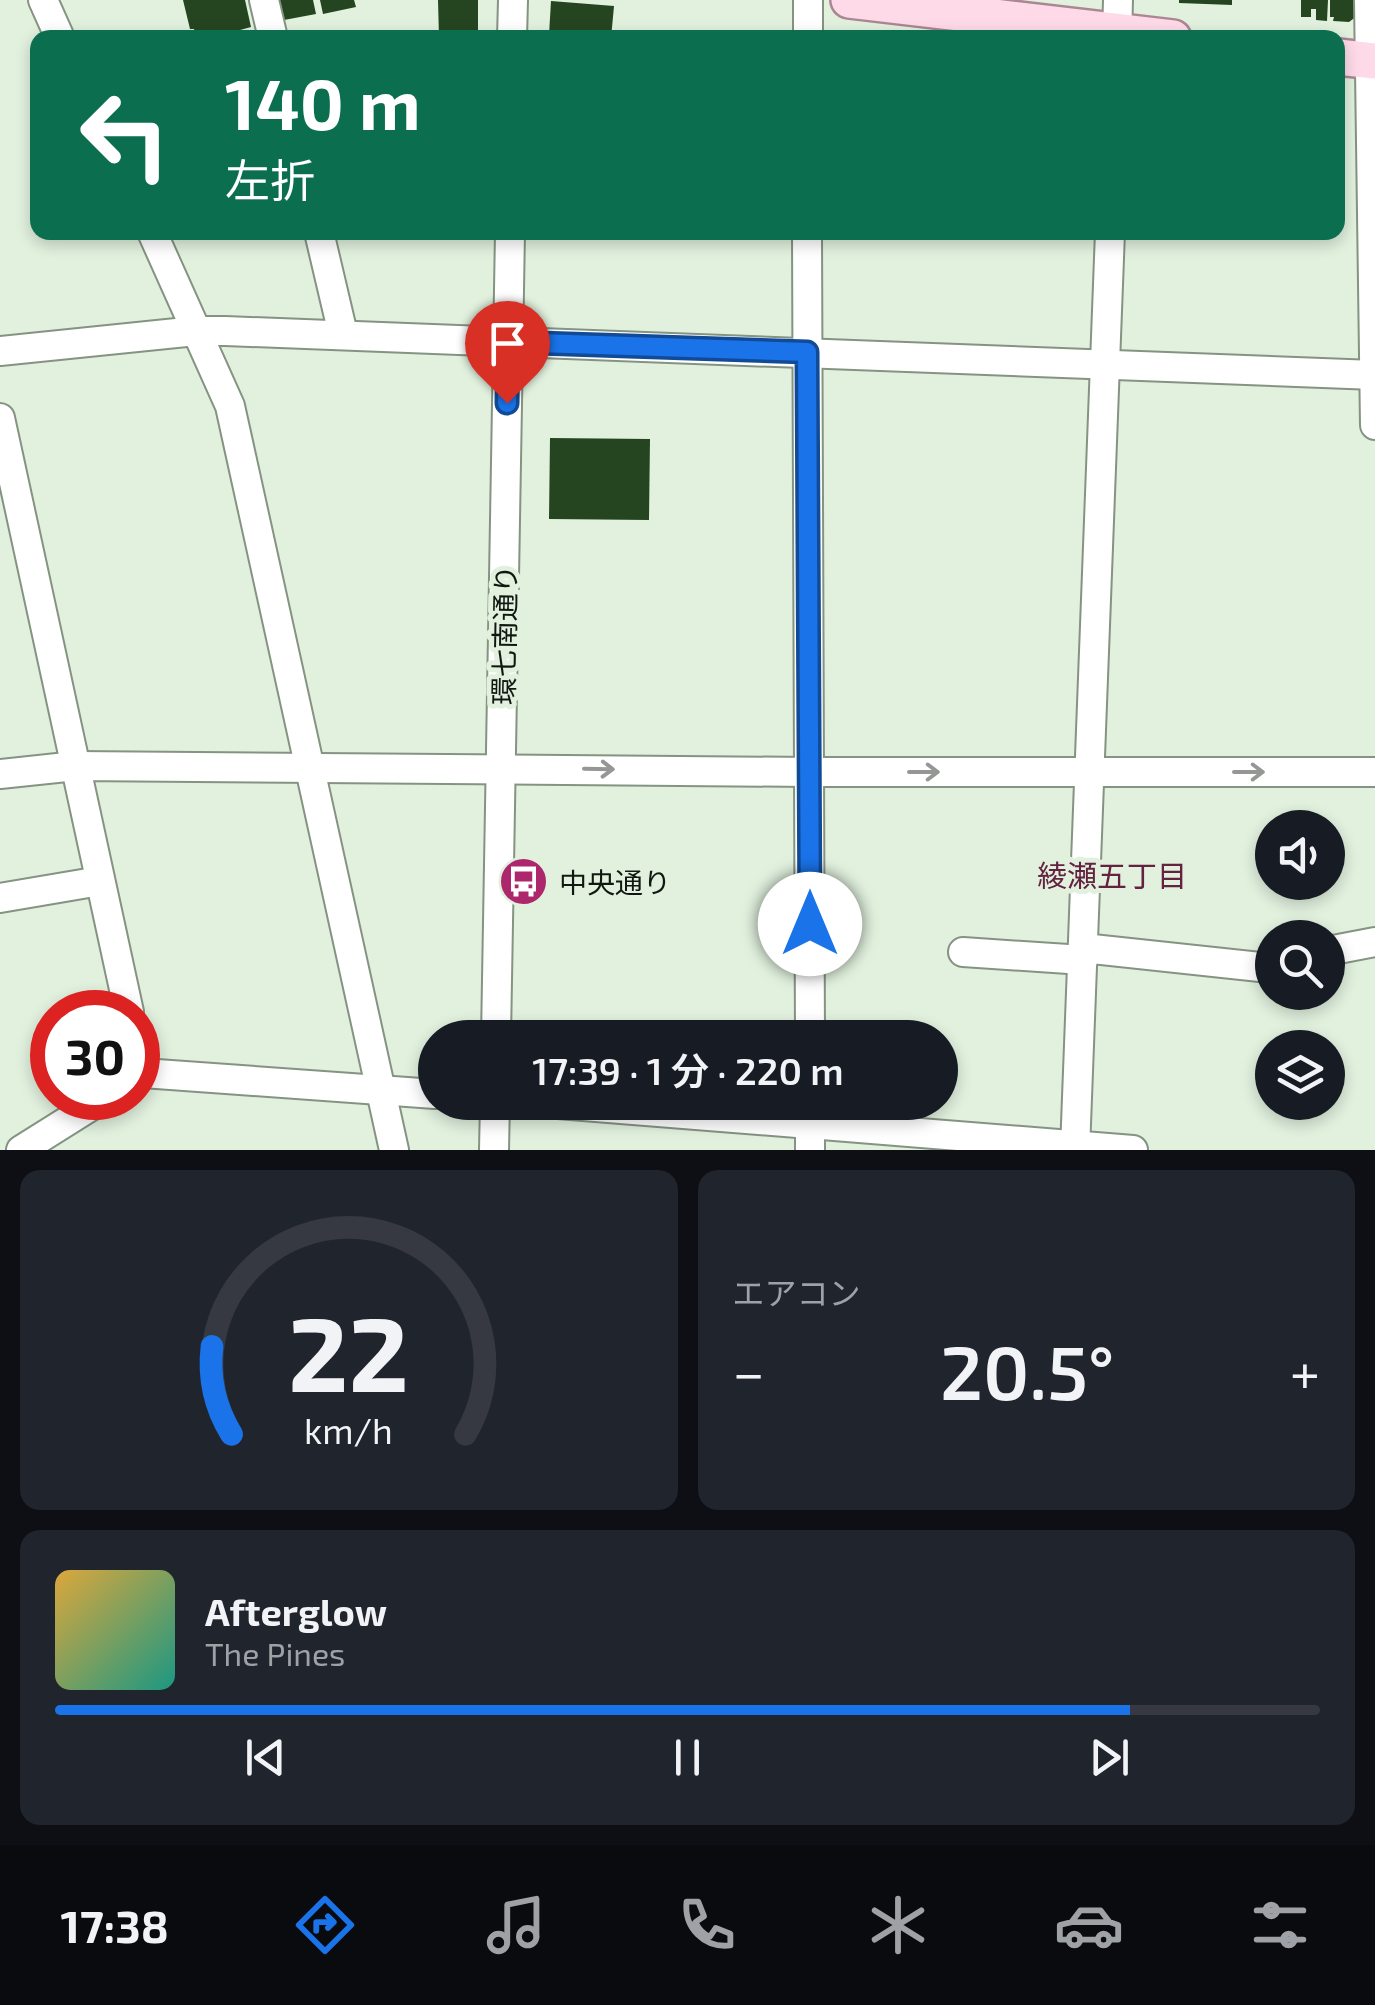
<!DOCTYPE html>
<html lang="ja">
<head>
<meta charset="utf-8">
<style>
  :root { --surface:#171b24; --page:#20242c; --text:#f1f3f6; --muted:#9ea1a6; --line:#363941; --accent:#1a73e8 }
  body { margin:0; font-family:"Exo 2","Noto Sans JP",sans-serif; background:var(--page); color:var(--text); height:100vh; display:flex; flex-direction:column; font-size:38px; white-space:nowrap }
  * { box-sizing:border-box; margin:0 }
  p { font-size:32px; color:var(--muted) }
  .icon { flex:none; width:55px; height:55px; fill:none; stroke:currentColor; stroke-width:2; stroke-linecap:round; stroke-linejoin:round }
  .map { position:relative; height:1150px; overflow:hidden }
  .sheet { display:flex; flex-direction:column; gap:20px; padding:20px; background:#0d0f14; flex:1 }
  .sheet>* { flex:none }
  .top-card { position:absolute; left:30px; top:30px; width:1315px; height:210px; border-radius:20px; box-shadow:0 5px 15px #0003; background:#0b6e4f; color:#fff; overflow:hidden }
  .controls { position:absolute; left:1255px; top:810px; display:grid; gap:20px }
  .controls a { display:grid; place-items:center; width:90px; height:90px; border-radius:50%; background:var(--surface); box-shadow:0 5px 15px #0003; font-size:50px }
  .speed { position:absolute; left:30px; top:990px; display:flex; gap:20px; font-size:50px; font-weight:700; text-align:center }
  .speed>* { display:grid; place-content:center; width:130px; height:130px; border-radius:50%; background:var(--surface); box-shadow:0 5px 15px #0003; line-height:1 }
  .speed .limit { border:15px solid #d22; background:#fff; color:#111 }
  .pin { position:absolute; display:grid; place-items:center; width:85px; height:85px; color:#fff; margin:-102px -42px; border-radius:50% 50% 50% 0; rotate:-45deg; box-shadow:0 0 10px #0007 }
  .pin .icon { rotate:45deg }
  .me { position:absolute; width:110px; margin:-55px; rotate:0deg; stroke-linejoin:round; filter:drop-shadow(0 0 8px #0008) }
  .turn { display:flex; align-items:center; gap:35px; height:210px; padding:0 30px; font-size:45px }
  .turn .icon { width:130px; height:130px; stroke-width:2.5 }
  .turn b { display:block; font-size:70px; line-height:85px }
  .big { font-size:75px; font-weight:600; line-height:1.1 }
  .sheet .tile { flex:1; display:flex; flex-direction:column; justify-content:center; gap:15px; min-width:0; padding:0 35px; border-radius:20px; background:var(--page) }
  .sheet .dial { align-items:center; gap:0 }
  .dial svg { height:260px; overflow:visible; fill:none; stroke:var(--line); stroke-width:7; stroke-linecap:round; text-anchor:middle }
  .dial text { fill:var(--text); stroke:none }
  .song { display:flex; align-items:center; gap:30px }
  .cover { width:120px; height:120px; border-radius:15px; background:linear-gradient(135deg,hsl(40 70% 55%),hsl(170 70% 35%)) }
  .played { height:10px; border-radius:5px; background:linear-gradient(90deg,var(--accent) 85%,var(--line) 85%) }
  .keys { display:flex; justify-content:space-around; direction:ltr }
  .heat { display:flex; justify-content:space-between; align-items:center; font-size:55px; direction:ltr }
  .sheet .tiles { flex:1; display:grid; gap:20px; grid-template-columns:1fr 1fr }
  .tile:last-child { grid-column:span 2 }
  .trip { position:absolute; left:418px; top:1020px; width:540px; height:100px; border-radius:50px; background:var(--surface); box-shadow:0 5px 15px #0003; font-weight:600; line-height:100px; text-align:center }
  .tabs { display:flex; height:160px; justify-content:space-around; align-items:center; background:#090b0e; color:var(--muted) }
  .tabs .icon { width:70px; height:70px }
  .tabs .on { color:var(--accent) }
  .tabs b { font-size:45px; color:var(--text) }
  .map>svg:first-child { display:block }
  .building { fill:#254520 }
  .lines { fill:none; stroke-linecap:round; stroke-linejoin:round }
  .minor-casing { stroke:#859382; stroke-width:32 }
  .major-casing { stroke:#ab8693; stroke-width:40 }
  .minor { stroke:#fff; stroke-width:28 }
  .major { stroke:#fedae8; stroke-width:35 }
  .oneway { stroke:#949794 }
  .route-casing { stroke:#114b97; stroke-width:25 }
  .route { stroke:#1a73e8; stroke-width:18 }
  .labels { text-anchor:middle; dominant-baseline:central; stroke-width:10; stroke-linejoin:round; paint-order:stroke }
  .street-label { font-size:28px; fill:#111711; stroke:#e1f1de }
  .poi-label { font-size:28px; fill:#111711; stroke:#e1f1de; text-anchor:start }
  .neighbourhood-label { font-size:30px; fill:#622240; stroke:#e1f1de }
</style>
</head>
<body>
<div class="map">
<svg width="1375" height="1150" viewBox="0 0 1375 1150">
  <rect width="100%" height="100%" fill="#e1f1de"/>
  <g class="building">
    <path d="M183 0H245L251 27 211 38H197L194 29H190Z"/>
    <path d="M279 0H313L316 14 284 20Z"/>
    <path d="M320 0H354L356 7 323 14Z"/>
    <path d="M438 0H478V38H439Z"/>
    <path d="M1179 0H1232V5L1179 3Z"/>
    <path d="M1301 0H1328L1327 21 1316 20V9H1311V17H1301Z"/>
    <path d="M1330 0H1357V16L1349 22 1333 21 1334 17H1330Z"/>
    <path d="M551 1 614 6 611 38 549 35Z"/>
    <path d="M1338 88H1344L1345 183H1338Z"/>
    <path d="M550 438 650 439 649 520 549 519Z"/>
  </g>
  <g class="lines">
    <defs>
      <g id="minor">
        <path d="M43 0 60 38"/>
        <path d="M264 0 273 38"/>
        <path d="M1369 0 1375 425"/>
        <path d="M512 38 513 0"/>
        <path d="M808 38V0"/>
        <path d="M1117 38 1118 0"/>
        <path d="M152 232 230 406 394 1150"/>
        <path d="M319 232 343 334"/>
        <path d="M807 232 810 1038"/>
        <path d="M0 351 196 331H225L1375 375"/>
        <path d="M0 418 129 1012"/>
        <path d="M0 774 76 766 809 772H1375"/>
        <path d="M0 898 100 881"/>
        <path d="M1083 948 1260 967 1272 964"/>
        <path d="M1328 951 1375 942"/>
        <path d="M963 952 1083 960"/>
        <path d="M496 1038 510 232"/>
        <path d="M138 1077 143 1073 435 1094"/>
        <path d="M533 1102 1133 1150"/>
        <path d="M810 1102V1150"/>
        <path d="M21 1150 104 1098"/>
        <path d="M494 1150 495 1102"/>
        <path d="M1075 1150 1110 232"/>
      </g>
      <g id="major">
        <path d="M849 0 1173 38"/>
        <path d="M1338 57 1375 61"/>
      </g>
    </defs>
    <use href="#minor" class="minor-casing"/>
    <use href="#major" class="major-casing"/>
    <use href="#minor" class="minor"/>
    <use href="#major" class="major"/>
  </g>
  <defs><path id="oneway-shaft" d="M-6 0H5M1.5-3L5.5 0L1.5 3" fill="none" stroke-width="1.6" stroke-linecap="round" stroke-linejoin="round" transform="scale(2.5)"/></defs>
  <g class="oneway">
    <use href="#oneway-shaft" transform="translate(599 769) rotate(1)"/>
    <use href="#oneway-shaft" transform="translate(924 772)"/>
    <use href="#oneway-shaft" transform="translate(1249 772)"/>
  </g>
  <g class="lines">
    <defs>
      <path id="route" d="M507 403 508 342 807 352 810 924"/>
    </defs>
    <use href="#route" class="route-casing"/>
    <use href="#route" class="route"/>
  </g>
  <defs>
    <symbol id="bus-disc" viewBox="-11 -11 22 22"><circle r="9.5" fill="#ad276d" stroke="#e1f1de"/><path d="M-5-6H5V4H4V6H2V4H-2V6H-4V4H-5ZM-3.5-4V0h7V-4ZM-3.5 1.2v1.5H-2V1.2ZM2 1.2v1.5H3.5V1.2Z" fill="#fff"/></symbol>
  </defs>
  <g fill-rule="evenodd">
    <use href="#bus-disc" x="496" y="854" width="55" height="55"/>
  </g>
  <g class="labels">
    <g class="street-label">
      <text transform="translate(504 635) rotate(-89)">環七南通り</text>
    </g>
    <g class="poi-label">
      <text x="559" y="882">中央通り</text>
    </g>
    <g class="neighbourhood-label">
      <text x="1112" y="875">綾瀬五丁目</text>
    </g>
  </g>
</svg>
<div class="controls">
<a><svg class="icon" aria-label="sound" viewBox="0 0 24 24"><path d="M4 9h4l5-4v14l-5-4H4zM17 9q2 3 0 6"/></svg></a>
<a><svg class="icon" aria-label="search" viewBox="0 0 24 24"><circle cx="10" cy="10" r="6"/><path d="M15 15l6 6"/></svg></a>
<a><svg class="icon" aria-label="layers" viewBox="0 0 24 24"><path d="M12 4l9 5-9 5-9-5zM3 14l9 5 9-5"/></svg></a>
</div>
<div class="speed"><div class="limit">30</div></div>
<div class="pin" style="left:507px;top:403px;background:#d93025"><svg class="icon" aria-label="arrive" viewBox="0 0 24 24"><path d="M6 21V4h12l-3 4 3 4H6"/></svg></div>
<svg class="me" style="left:810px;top:924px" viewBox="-20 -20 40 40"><circle r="19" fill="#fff"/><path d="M0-13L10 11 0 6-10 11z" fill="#1a73e8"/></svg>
<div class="trip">17:39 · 1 分 · 220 m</div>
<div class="top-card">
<div class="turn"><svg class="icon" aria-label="left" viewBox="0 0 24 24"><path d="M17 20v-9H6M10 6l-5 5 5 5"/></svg><div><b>140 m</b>左折</div></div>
</div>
</div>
<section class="sheet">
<div class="tiles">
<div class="tile dial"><svg viewBox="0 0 100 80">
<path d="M14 69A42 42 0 1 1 86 69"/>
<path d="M14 69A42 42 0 0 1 8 42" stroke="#1a73e8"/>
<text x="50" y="56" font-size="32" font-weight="700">22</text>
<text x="50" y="72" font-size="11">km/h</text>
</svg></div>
<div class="tile"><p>エアコン</p>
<div class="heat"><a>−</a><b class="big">20.5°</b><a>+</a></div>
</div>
<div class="tile">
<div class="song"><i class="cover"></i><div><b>Afterglow</b><p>The Pines</p></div></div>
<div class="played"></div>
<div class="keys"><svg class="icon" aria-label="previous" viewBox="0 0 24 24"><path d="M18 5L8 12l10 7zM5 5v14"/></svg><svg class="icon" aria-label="pause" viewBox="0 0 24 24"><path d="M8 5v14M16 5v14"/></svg><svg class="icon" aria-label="next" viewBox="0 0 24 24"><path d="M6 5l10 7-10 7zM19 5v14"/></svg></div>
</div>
</div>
</section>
<nav class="tabs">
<b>17:38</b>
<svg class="icon on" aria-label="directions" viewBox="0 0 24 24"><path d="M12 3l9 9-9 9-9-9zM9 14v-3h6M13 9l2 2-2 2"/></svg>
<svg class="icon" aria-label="music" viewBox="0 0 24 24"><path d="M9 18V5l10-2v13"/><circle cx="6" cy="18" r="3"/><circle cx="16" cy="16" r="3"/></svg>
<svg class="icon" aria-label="phone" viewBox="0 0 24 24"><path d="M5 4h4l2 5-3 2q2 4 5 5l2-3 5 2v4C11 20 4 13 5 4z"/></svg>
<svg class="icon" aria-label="climate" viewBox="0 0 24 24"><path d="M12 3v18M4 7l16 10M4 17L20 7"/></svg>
<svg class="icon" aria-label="car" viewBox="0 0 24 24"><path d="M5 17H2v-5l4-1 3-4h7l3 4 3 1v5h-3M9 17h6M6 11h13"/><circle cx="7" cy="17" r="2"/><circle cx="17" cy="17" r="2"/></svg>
<svg class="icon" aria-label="filters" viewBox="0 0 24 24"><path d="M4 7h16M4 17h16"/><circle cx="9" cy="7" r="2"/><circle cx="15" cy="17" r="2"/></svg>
</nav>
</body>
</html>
